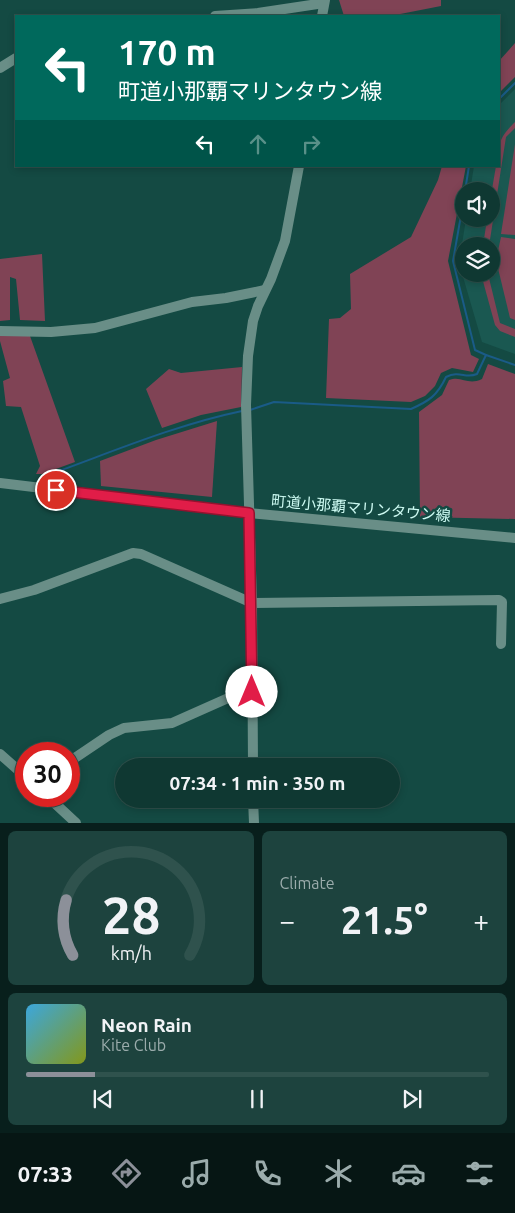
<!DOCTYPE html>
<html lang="en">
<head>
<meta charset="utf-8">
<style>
  :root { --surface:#0f3832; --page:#1d433e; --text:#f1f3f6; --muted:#9bacac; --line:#2f524d; --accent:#8c9099 }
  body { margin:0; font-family:Ubuntu,"Noto Sans JP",sans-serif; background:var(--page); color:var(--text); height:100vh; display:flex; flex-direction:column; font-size:19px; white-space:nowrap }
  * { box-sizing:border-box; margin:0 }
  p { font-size:16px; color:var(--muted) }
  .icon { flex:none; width:28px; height:28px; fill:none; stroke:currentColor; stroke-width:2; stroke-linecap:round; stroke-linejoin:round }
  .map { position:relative; height:823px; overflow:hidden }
  .drawer { display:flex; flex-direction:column; gap:8px; padding:8px; background:#081f1c; flex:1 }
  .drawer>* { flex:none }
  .top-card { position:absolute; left:15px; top:15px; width:485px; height:152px; border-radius:0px; box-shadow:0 2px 8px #0003,0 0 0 1px var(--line); background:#00695c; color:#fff; overflow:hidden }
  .tools { position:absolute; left:455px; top:182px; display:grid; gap:10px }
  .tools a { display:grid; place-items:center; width:45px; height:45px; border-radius:50%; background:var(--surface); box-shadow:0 2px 8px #0003,0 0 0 1px var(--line); font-size:25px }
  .speed { position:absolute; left:15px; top:742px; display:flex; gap:10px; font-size:25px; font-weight:700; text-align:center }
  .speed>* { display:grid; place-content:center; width:65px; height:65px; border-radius:50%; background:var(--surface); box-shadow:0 2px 8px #0003,0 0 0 1px var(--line); line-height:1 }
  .speed .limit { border:8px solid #d22; background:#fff; color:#111 }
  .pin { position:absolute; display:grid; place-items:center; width:42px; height:42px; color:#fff; margin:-21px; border:2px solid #fff; border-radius:50%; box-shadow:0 1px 5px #0007 }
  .me { position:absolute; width:55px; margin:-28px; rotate:0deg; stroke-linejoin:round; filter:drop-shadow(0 0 4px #0008) }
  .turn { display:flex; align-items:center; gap:18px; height:105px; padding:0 20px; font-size:22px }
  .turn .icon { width:65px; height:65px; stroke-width:2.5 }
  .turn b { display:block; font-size:35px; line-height:42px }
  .lanes { display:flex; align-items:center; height:48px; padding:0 20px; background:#0003; justify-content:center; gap:25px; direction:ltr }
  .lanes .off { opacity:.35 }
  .big { font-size:38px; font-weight:700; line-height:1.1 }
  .drawer .tile { flex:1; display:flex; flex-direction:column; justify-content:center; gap:8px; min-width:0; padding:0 18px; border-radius:8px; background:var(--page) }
  .drawer .dial { align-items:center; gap:0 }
  .dial svg { height:130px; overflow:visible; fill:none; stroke:var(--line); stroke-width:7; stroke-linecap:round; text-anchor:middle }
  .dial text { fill:var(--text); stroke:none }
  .song { display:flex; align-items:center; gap:15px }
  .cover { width:60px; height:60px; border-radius:8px; background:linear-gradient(135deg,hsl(200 70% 55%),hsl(70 70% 35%)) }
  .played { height:5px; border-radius:2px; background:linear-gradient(90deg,var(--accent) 15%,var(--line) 15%) }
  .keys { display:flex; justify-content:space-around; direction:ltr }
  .heat { display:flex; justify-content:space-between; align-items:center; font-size:28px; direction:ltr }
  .drawer .tiles { flex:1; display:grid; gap:8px; grid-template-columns:1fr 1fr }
  .tile:last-child { grid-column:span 2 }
  .trip { position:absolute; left:115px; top:758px; width:285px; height:50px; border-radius:25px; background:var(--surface); box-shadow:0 2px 8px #0003,0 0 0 1px var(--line); font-weight:700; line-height:50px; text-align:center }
  .tabs { display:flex; height:80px; justify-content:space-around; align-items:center; background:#061614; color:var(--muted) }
  .tabs .icon { width:35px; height:35px }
  .tabs .active { color:var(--accent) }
  .tabs b { font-size:22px; color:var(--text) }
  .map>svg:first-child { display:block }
  .built { fill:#1a5851; fill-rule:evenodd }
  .green { fill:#804355 }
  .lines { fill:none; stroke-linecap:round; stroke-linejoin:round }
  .stream { stroke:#1a5b87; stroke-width:2 }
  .minor { stroke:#698e87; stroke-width:10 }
  .route-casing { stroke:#92132f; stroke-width:12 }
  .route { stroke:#e11d48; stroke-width:9 }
  .labels { text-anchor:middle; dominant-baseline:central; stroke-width:5; stroke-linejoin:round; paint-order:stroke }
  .street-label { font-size:15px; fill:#cdfaf2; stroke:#144a43 }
</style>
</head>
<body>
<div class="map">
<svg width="515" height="823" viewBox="0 0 515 823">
  <rect width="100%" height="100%" fill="#144a43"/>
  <path class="built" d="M515 89V354L482 342 459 263 466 219H491V191H470L474 166H499V105ZM464 246H491V274H464Z"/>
  <g class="green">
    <path d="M339 0H441V6L390 16H344Z"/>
    <path d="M515 43V77L499 93V61Z"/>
    <path d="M515 122V128L506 137 489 246H483L487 219H491V195L496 166H499C499 142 498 139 515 122Z"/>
    <path d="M515 144V235L501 234Z"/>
    <path d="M442 166H466L448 261 471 355 479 359 473 372 452 368 441 373 435 386 425 396 411 402 326 398 329 319 340 318 351 309 350 274 411 237 438 180Z"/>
    <path d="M501 237 515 239V320L510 318 496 260Z"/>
    <path d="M42 254 45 321 20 320 16 279 10 277V320L0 321V259Z"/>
    <path d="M481 274H488L500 323 515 329V337L500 331 495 325Z"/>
    <path d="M0 335 30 336 75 462 42 474H36L40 466 21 407 6 406 3 381 10 378 0 341Z"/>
    <path d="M488 364 515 374V519L420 517 419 412 442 395 449 380C462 375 467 386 482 379Z"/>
    <path d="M242 367 241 407 201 415 162 428 146 389 169 369 181 373Z"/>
    <path d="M217 421 212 497 101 486 100 461 156 440Z"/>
  </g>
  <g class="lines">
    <g class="stream">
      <path d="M499 99 515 83"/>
      <path d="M465 191 469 166"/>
      <path d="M464 198 453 261 475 350 486 355"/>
      <path d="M250 410 274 402 411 409C429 401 437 396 446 377 460 370 465 379 477 374L486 355 515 365"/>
      <path d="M48 475C112 452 175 425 242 411"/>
    </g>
    <g class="minor">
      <path d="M215 16 258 13 324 3"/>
      <path d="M322 16 325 0"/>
      <path d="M0 68 16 58"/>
      <path d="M0 331 51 332 95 328 192 302 226 298 265 290"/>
      <path d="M0 483 249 513 515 538"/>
      <path d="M0 599 34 590 133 553 141 554 252 603 499 600 502 602 501 644"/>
      <path d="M0 754 26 777"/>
      <path d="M69 762 109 735 124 728 172 723 235 695 252 693"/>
      <path d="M253 766 252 603 246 405 248 356 253 321 258 306 271 279 285 241 299 166"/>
      <path d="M47 796 76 823"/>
      <path d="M253 799 254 823"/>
    </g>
  </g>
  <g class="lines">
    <defs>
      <path id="route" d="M56 490 249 513 252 692"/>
    </defs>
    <use href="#route" class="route-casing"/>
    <use href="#route" class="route"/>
  </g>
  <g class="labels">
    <g class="street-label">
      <text transform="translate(361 508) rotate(5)">町道小那覇マリンタウン線</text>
    </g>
  </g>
</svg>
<div class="tools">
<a><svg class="icon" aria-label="sound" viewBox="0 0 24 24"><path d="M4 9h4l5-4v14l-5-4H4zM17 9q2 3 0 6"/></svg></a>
<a><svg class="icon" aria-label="layers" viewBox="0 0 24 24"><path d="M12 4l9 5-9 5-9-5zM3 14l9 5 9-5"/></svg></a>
</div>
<div class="speed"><div class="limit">30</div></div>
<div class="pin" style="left:56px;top:490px;background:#d93025"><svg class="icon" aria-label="arrive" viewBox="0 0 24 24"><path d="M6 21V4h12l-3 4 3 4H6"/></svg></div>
<svg class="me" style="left:252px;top:692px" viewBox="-20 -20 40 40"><circle r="19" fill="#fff"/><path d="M0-13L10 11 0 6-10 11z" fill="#e11d48"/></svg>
<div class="trip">07:34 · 1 min · 350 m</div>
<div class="top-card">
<div class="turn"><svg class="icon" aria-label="left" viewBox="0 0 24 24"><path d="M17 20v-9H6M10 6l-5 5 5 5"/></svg><div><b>170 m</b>町道小那覇マリンタウン線</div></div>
<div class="lanes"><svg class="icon" aria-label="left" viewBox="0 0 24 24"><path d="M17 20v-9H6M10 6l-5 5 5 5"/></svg><svg class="icon off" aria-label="ahead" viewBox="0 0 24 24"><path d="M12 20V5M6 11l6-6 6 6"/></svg><svg class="icon off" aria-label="right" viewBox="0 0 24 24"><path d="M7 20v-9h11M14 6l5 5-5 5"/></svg></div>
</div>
</div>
<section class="drawer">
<div class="tiles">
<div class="tile dial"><svg viewBox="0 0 100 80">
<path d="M14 69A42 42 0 1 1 86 69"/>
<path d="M14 69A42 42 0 0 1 10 35" stroke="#8c9099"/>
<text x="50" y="56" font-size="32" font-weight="700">28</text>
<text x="50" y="72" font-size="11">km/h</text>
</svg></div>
<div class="tile"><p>Climate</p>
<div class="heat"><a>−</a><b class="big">21.5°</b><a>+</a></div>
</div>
<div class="tile">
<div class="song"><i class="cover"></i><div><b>Neon Rain</b><p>Kite Club</p></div></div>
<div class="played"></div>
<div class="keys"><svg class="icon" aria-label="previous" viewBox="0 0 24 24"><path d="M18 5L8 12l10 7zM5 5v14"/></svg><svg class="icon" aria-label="pause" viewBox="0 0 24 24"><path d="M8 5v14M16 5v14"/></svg><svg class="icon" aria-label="next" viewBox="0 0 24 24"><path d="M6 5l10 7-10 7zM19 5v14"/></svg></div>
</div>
</div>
</section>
<nav class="tabs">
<b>07:33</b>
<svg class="icon active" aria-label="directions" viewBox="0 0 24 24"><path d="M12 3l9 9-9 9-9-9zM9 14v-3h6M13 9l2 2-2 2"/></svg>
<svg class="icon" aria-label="music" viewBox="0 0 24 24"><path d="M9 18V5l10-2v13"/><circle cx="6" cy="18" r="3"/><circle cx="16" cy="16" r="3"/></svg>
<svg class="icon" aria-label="phone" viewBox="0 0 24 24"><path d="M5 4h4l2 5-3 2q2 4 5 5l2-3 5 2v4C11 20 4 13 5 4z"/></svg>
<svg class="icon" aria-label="climate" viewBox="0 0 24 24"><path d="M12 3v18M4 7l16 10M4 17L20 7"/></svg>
<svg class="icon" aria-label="car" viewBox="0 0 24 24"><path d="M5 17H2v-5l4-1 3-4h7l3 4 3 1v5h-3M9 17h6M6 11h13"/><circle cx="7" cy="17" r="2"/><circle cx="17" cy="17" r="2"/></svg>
<svg class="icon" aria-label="filters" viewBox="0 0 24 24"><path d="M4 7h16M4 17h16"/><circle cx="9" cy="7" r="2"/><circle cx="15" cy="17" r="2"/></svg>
</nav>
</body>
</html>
